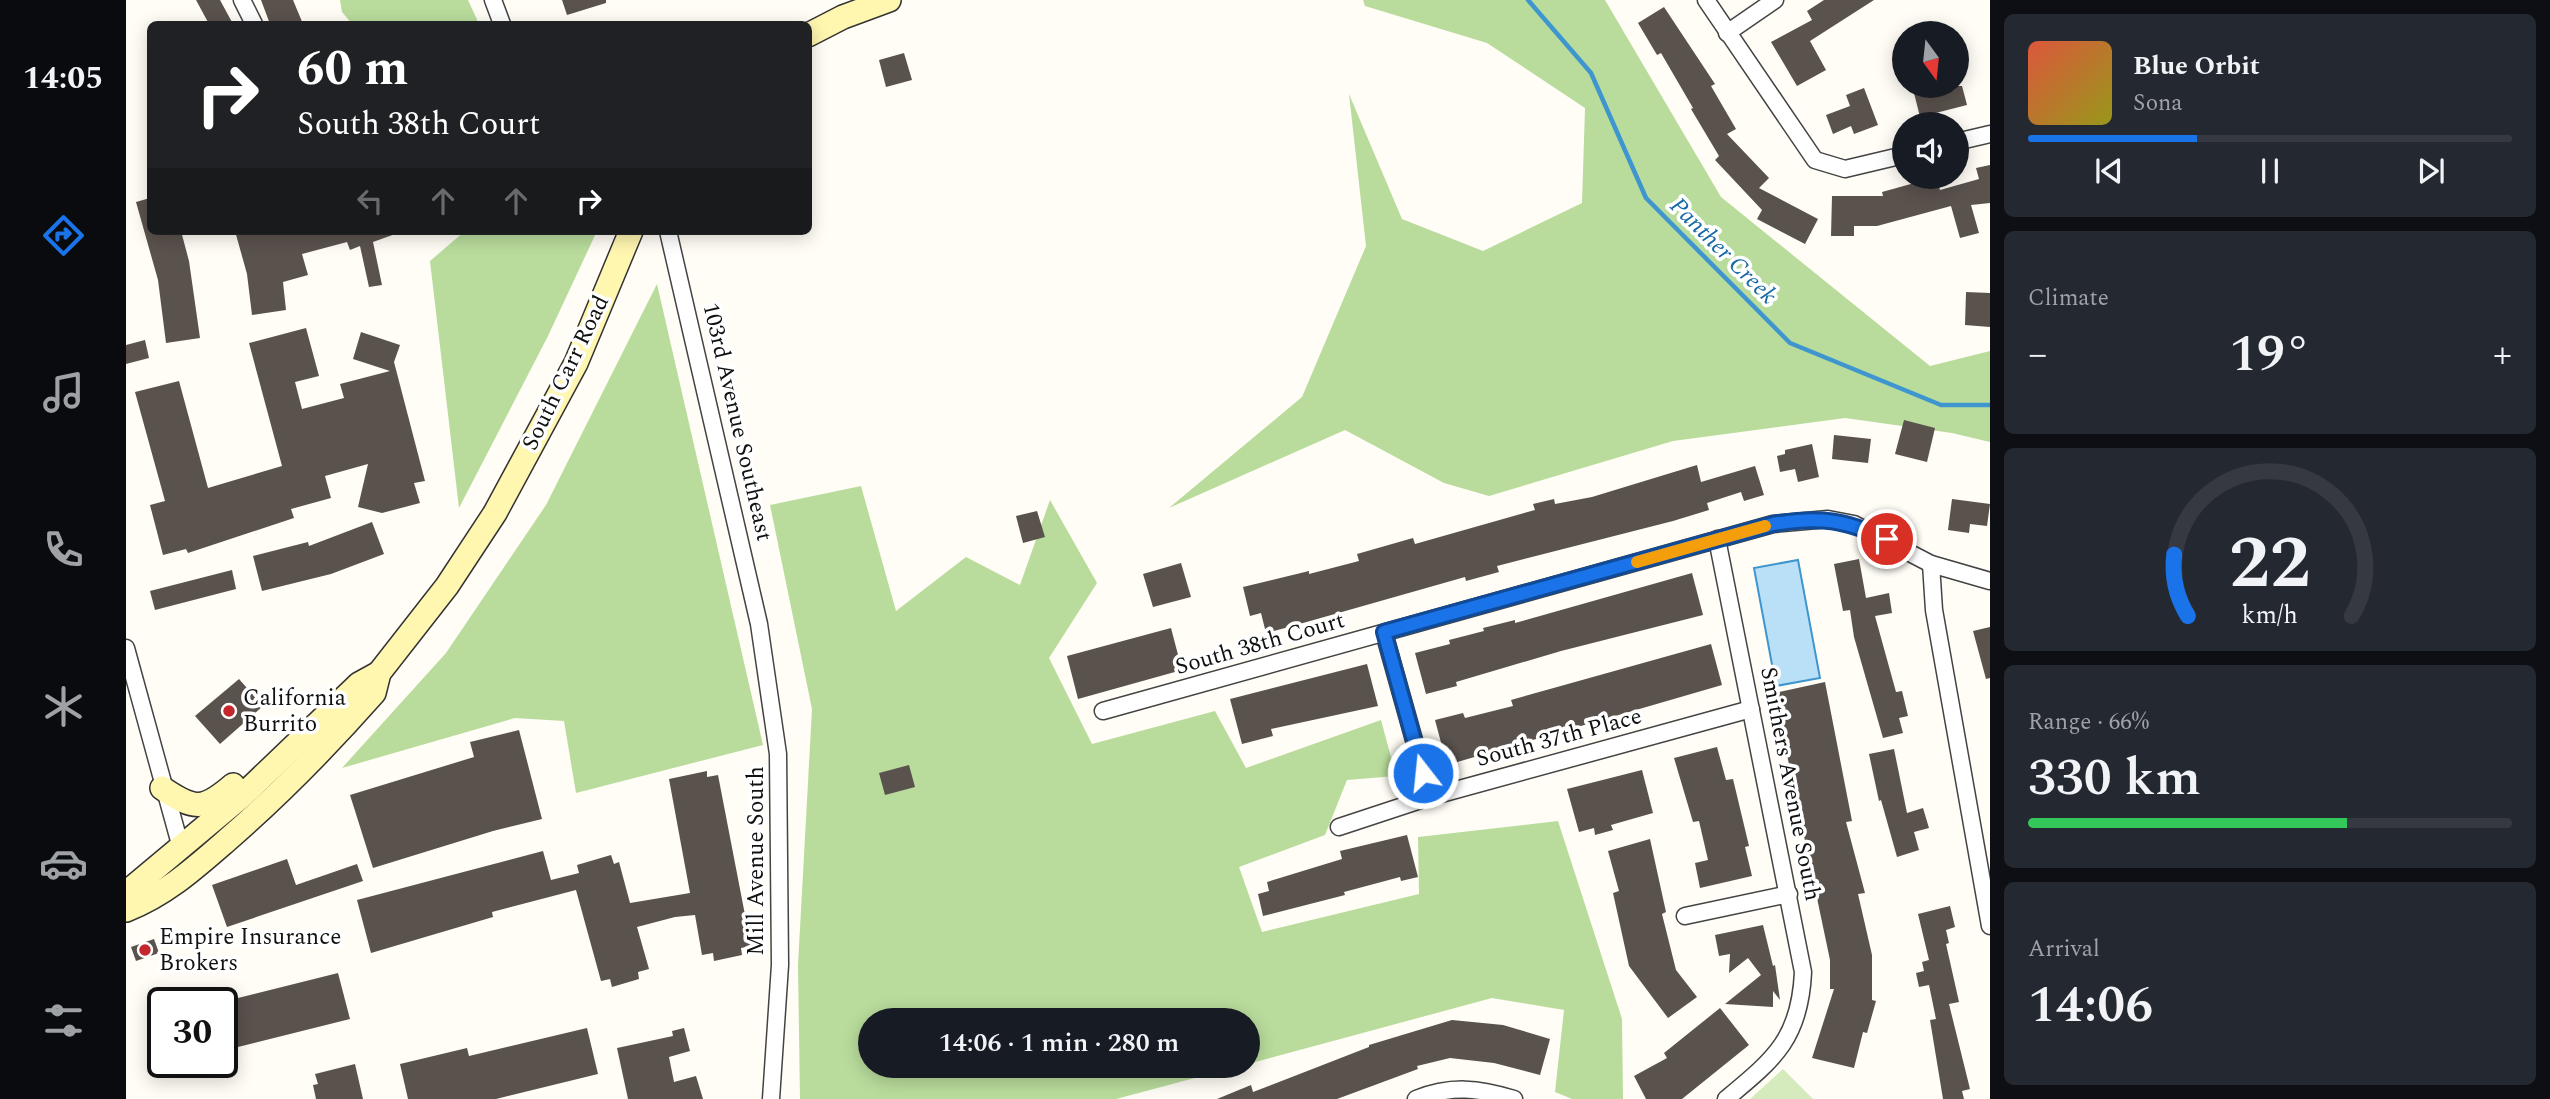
<!DOCTYPE html>
<html lang="en">
<head>
<meta charset="utf-8">
<style>
  :root { --surface:#171b24; --page:#242831; --text:#f1f3f6; --muted:#9ea1a6; --line:#363941; --accent:#1a73e8 }
  body { margin:0; font-family:Spectral,serif; background:var(--page); color:var(--text); height:100vh; display:flex; flex-direction:column; font-size:26px; white-space:nowrap }
  * { box-sizing:border-box; margin:0 }
  p { font-size:23px; color:var(--muted) }
  .icon { flex:none; width:38px; height:38px; fill:none; stroke:currentColor; stroke-width:2; stroke-linecap:round; stroke-linejoin:round }
  .map { position:relative; flex:1; overflow:hidden }
  .side { display:flex; flex-direction:column; gap:14px; padding:14px; background:#0d0f14; width:560px }
  .side>* { flex:none }
  .hud { position:absolute; left:21px; top:21px; width:665px; height:214px; border-radius:10px; box-shadow:0 4px 18px #0003; background:#202124; color:#fff; overflow:hidden }
  .needle { width:46px; rotate:165deg }
  .tools { position:absolute; left:1766px; top:21px; display:grid; gap:14px }
  .tools a { display:grid; place-items:center; width:77px; height:77px; border-radius:50%; background:var(--surface); box-shadow:0 4px 18px #0003; font-size:35px }
  .speed { position:absolute; left:21px; top:987px; display:flex; gap:14px; font-size:35px; font-weight:700; text-align:center }
  .speed>* { display:grid; place-content:center; width:91px; height:91px; border-radius:50%; background:var(--surface); box-shadow:0 4px 18px #0003; line-height:1 }
  .speed .limit { border:4px solid #111; border-radius:10px; background:#fff; color:#111 }
  .pin { position:absolute; display:grid; place-items:center; width:60px; height:60px; color:#fff; margin:-30px; border:4px solid #fff; border-radius:50%; box-shadow:0 2px 7px #0007 }
  .me { position:absolute; width:77px; margin:-38px; rotate:344deg; stroke-linejoin:round; filter:drop-shadow(0 0 5px #0008) }
  .turn { display:flex; align-items:center; gap:24px; height:147px; padding:0 35px; font-size:32px }
  .turn .icon { width:91px; height:91px; stroke-width:2.5 }
  .turn b { display:block; font-size:49px; line-height:60px }
  .lanes { display:flex; align-items:center; height:66px; padding:0 35px; background:#0003; justify-content:center; gap:35px; direction:ltr }
  .lanes .off { opacity:.35 }
  .big { font-size:52px; font-weight:600; line-height:1.1 }
  .side .card { flex:1; display:flex; flex-direction:column; justify-content:center; gap:10px; min-width:0; padding:0 24px; border-radius:10px; background:var(--page) }
  .side .dial { align-items:center; gap:0 }
  .dial svg { height:182px; overflow:visible; fill:none; stroke:var(--line); stroke-width:7; stroke-linecap:round; text-anchor:middle }
  .dial text { fill:var(--text); stroke:none }
  .song { display:flex; align-items:center; gap:21px }
  .cover { width:84px; height:84px; border-radius:10px; background:linear-gradient(135deg,hsl(10 70% 55%),hsl(60 70% 35%)) }
  .played { height:7px; border-radius:4px; background:linear-gradient(90deg,var(--accent) 35%,var(--line) 35%) }
  .keys { display:flex; justify-content:space-around; direction:ltr }
  .heat { display:flex; justify-content:space-between; align-items:center; font-size:38px; direction:ltr }
  .charge { height:10px; border-radius:5px; background:linear-gradient(90deg,#34c759 66%,var(--line) 0) }
  .trip { position:absolute; left:732px; top:1008px; width:402px; height:70px; border-radius:35px; background:var(--surface); box-shadow:0 4px 18px #0003; font-weight:600; line-height:70px; text-align:center }
  main { display:flex; flex:1; min-height:0 }
  .tabs { display:flex; flex-direction:column; width:126px; justify-content:space-around; align-items:center; background:#090b0e; color:var(--muted) }
  .tabs .icon { width:49px; height:49px }
  .tabs .current { color:var(--accent) }
  .tabs b { font-size:32px; color:var(--text) }
  .map>svg:first-child { display:block }
  .green { fill:#d5ebbd }
  .forest { fill:#b9dc9c }
  .water { fill:#b9e0f7; stroke:#3f96cf; stroke-width:2 }
  .lines { fill:none; stroke-linecap:round; stroke-linejoin:round }
  .stream { stroke:#3f96cf; stroke-width:4.5 }
  .building { fill:#5a524d }
  .minor-casing { stroke:#444; stroke-width:19 }
  .secondary-casing { stroke:#333; stroke-width:26 }
  .minor { stroke:#fff; stroke-width:16 }
  .secondary { stroke:#fff6b0; stroke-width:23 }
  .route-casing { stroke:#114b97; stroke-width:18 }
  .route { stroke:#1a73e8; stroke-width:12 }
  .slow { stroke:#f59e0b; stroke-width:12 }
  .poi-dot { fill:#c4262e; stroke:#fff; stroke-width:2.5 }
  .labels { text-anchor:middle; dominant-baseline:central; stroke-width:7; stroke-linejoin:round; paint-order:stroke }
  .street-label { font-size:23px; fill:#111; stroke:#fff }
  .poi-label { font-size:23px; fill:#111; stroke:#fff; text-anchor:start }
  .water-label { font-size:24px; font-style:italic; fill:#1768a6; stroke:#fff }
</style>
</head>
<body>
<main>
<nav class="tabs">
<b>14:05</b>
<svg class="icon current" aria-label="directions" viewBox="0 0 24 24"><path d="M12 3l9 9-9 9-9-9zM9 14v-3h6M13 9l2 2-2 2"/></svg>
<svg class="icon" aria-label="music" viewBox="0 0 24 24"><path d="M9 18V5l10-2v13"/><circle cx="6" cy="18" r="3"/><circle cx="16" cy="16" r="3"/></svg>
<svg class="icon" aria-label="phone" viewBox="0 0 24 24"><path d="M5 4h4l2 5-3 2q2 4 5 5l2-3 5 2v4C11 20 4 13 5 4z"/></svg>
<svg class="icon" aria-label="climate" viewBox="0 0 24 24"><path d="M12 3v18M4 7l16 10M4 17L20 7"/></svg>
<svg class="icon" aria-label="car" viewBox="0 0 24 24"><path d="M5 17H2v-5l4-1 3-4h7l3 4 3 1v5h-3M9 17h6M6 11h13"/><circle cx="7" cy="17" r="2"/><circle cx="17" cy="17" r="2"/></svg>
<svg class="icon" aria-label="filters" viewBox="0 0 24 24"><path d="M4 7h16M4 17h16"/><circle cx="9" cy="7" r="2"/><circle cx="15" cy="17" r="2"/></svg>
</nav>
<div class="map">
<svg width="1864" height="1099" viewBox="0 0 1864 1099">
  <rect width="100%" height="100%" fill="#fffdf5"/>
  <path class="green" d="M1657 1069 1687 1099H1624Z"/>
  <g class="forest">
    <path d="M214 0H342L353 24H226L216 12Z"/>
    <path d="M1237 0H1479L1595 197 1804 366 1864 351V442L1826 433 1719 418 1547 441 1363 496 1318 483 1219 430 1043 508 1176 397 1240 246 1223 94 1276 219 1357 251 1456 203 1459 108 1361 43 1239 6Z"/>
    <path d="M339 231H471L422 336 333 508 304 261Z"/>
    <path d="M531 284 637 745 450 793 438 721 389 718 216 768 320 653 420 505Z"/>
    <path d="M735 486 770 611 840 557 894 585 924 500 971 583 923 658 966 744 1089 711 1120 768 1255 720 1270 776 1221 780 1199 835 1113 867 1136 932 1293 894 1292 837 1432 821 1496 1019 1497 1099H1446L1429 1092 1438 1010 1366 998 1122 1064V1020H744V1066H1114L990 1099H674L672 965 686 709 644 505Z"/>
  </g>
  <path class="water" d="M1672 560 1694 678 1650 686 1628 568Z"/>
  <g class="lines">
    <path class="stream" d="M1402 0 1465 73 1520 198 1664 343 1815 405H1864"/>
  </g>
  <g class="building">
    <path d="M70 0H94L107 24H83Z"/>
    <path d="M135 0H167L177 24H144Z"/>
    <path d="M436 0H480V3L441 15Z"/>
    <path d="M1698 0H1748L1684 41 1700 70 1671 86 1645 42 1686 20 1681 11Z"/>
    <path d="M1538 7 1589 84 1585 86 1610 129 1601 134 1643 178 1633 188 1692 219 1679 244 1631 219 1636 210 1589 160 1593 156 1565 109 1567 108 1535 53 1531 55 1512 23Z"/>
    <path d="M778 53 786 80 760 87 753 60Z"/>
    <path d="M1813 86H1836L1841 105 1794 117 1788 93Z"/>
    <path d="M1738 88 1752 125 1728 134 1725 126 1707 134 1700 115 1724 106 1720 95Z"/>
    <path d="M1864 165V203L1845 205 1853 233 1834 238 1825 206 1751 226H1728V236H1705L1706 196H1757L1756 192 1810 177 1814 190 1853 179 1850 168Z"/>
    <path d="M24 198V231H55L63 261 74 338 40 343 32 280 10 202Z"/>
    <path d="M109 231H272V233L247 242 256 285 243 287 234 246 224 250 221 242 176 254 182 275 157 282 160 310 126 315 121 274Z"/>
    <path d="M1840 292 1864 293V327L1839 325Z"/>
    <path d="M180 328 193 376 169 382 176 409 218 398 214 384 264 371 227 359 235 332 274 345 268 362 299 481 288 483 294 503 256 513 232 507 242 464 199 476 205 498 165 509 168 518 62 553 60 549 37 555 24 505 39 501 9 392 53 381 82 488 156 466 123 343Z"/>
    <path d="M19 340 23 358 0 364V345Z"/>
    <path d="M1778 420 1809 428 1801 462 1769 454Z"/>
    <path d="M1708 435 1745 439 1742 463 1706 459Z"/>
    <path d="M1686 444 1693 477 1672 482 1669 469 1654 472 1651 456 1659 454V450Z"/>
    <path d="M1571 465 1575 482 1629 466 1638 495 1618 501 1615 492 1581 503 1583 510 1547 521 1371 566 1373 572 1340 581 1339 577 1163 627 1140 633 1135 613 1124 616 1117 587 1183 571V574L1233 561 1231 554 1287 538 1289 544 1409 510 1407 504 1428 499 1429 504 1466 497Z"/>
    <path d="M1826 499 1864 504 1861 526 1844 524 1843 533 1822 530Z"/>
    <path d="M911 511 919 537 897 543 890 516Z"/>
    <path d="M246 522 258 554 205 574 136 591 127 556 182 542 183 546Z"/>
    <path d="M1733 559 1740 598 1763 593 1766 613 1749 616 1770 692 1776 691 1782 716 1773 718 1777 733 1757 738 1728 637 1724 610 1717 611 1708 564Z"/>
    <path d="M1055 563 1065 597 1027 607 1017 574Z"/>
    <path d="M106 570 110 589 29 610 24 591Z"/>
    <path d="M1566 573 1577 615 1435 651 1330 682 1331 686 1300 694 1289 653 1324 644 1323 640 1358 631 1357 628 1389 620V623Z"/>
    <path d="M1864 627V678L1860 679 1847 631Z"/>
    <path d="M1045 628 1056 670 952 699 941 656Z"/>
    <path d="M1585 644 1596 685 1321 765 1309 720 1337 713 1339 718 1387 706 1385 700Z"/>
    <path d="M1241 664 1252 706 1145 729 1147 736 1116 744 1104 699Z"/>
    <path d="M113 679 137 706 94 744 69 716Z"/>
    <path d="M1699 682 1726 821 1720 822 1739 893 1732 894 1746 955V1000L1750 1001 1741 1033 1737 1032 1728 1068 1686 1058 1708 989H1704V960L1648 693Z"/>
    <path d="M393 730 416 819 367 831 247 868 224 795 348 757 344 742Z"/>
    <path d="M1591 747 1600 780 1607 779 1623 846 1619 847 1626 876 1574 888 1569 863 1582 860 1573 821 1567 822 1548 758Z"/>
    <path d="M1768 749 1781 813 1797 808 1803 828 1788 832 1793 850 1771 857 1755 800 1753 801 1743 754Z"/>
    <path d="M783 765 789 787 759 795 753 773Z"/>
    <path d="M1516 770 1527 813 1485 825 1487 830 1469 835 1468 828 1453 832 1441 789Z"/>
    <path d="M581 771V777L592 775 625 946 615 948 616 955 588 961 587 953 576 955 569 915 549 917 511 927 523 969 512 972 513 979 486 987 484 979 475 981 450 890 366 912 367 917 245 953 231 900 417 851 425 880 453 873 451 865 485 855 488 864 493 862 504 903 564 893 543 779Z"/>
    <path d="M1281 835 1292 877 1275 881 1274 877 1218 892 1219 895 1137 916 1132 894 1143 891 1141 882 1216 859 1214 851Z"/>
    <path d="M1524 839 1540 912 1536 914 1550 970 1571 997 1542 1018 1503 966 1487 893 1493 891 1482 851Z"/>
    <path d="M161 859 170 885 231 864 237 881 101 927 86 885Z"/>
    <path d="M1824 906 1829 927 1820 930 1823 943 1820 944 1833 1002 1823 1004 1844 1089 1836 1091 1838 1099H1817L1804 1020 1810 1019 1803 985 1793 987 1790 973 1798 971 1796 962 1803 960 1792 914Z"/>
    <path d="M1637 925 1647 966 1649 965 1654 1000 1647 991V1007L1599 1004 1635 975 1622 958 1603 973 1604 954 1593 956 1589 935Z"/>
    <path d="M28 939 33 953 10 961 5 947Z"/>
    <path d="M212 973 224 1019 96 1051V1002Z"/>
    <path d="M1594 1008 1623 1045 1556 1099H1520L1508 1076 1541 1058 1538 1053Z"/>
    <path d="M1326 1020 1377 1025 1424 1039 1414 1075 1368 1063 1324 1058 1291 1066 1292 1069 1211 1099H1091L1125 1085 1127 1092 1243 1047V1045Z"/>
    <path d="M461 1028 472 1074 370 1099H282L274 1064 341 1048 343 1056Z"/>
    <path d="M558 1028 564 1051 543 1057 548 1082 570 1076 577 1099H502L491 1048 547 1036 546 1031Z"/>
    <path d="M229 1064 237 1099H190L187 1085 192 1084 189 1074Z"/>
  </g>
  <g class="lines">
    <defs>
      <g id="minor">
        <path d="M116 0 128 24"/>
        <path d="M367 0 376 24"/>
        <path d="M1580 0 1689 160 1719 169 1778 155"/>
        <path d="M1601 33 1649 0"/>
        <path d="M1830 142 1864 134"/>
        <path d="M542 231 633 624 652 754 654 965 645 1099"/>
        <path d="M1591 539 1677 972C1674 1039 1648 1059 1600 1099"/>
        <path d="M1805 564 1808 610 1864 926"/>
        <path d="M1258 633 1304 797"/>
        <path d="M0 648 55 848"/>
        <path d="M977 711 1647 524 1702 519 1728 524 1805 564 1864 581"/>
        <path d="M1213 827 1304 797 1625 709"/>
        <path d="M1559 916 1663 894"/>
        <path d="M1290 1099C1325 1085 1353 1088 1388 1099"/>
      </g>
      <g id="secondary">
        <path d="M682 35 717 17 763 0"/>
        <path d="M36 788C68 810 77 811 107 785"/>
        <path d="M0 893 116 796 233 684 253 673"/>
        <path d="M0 910C39 895 69 868 100 841 153 795 202 745 248 693L253 673 321 586 369 513 450 363 505 231"/>
      </g>
    </defs>
    <use href="#minor" class="minor-casing"/>
    <use href="#secondary" class="secondary-casing"/>
    <use href="#minor" class="minor"/>
    <use href="#secondary" class="secondary"/>
  </g>
  <g class="lines">
    <defs>
      <path id="route" d="M1297 773 1258 632 1647 524C1695 516 1718 520 1761 539"/>
    </defs>
    <use href="#route" class="route-casing"/>
    <use href="#route" class="route"/>
    <path class="slow" d="M1511 562 1639 526"/>
  </g>
  <g class="poi-dot">
    <circle cx="103" cy="711" r="7"/>
    <circle cx="19" cy="950" r="7"/>
  </g>
  <g class="labels">
    <g class="street-label">
      <text transform="translate(440 373) rotate(-64)">South Carr Road</text>
      <text transform="translate(611 422) rotate(77)">103rd Avenue Southeast</text>
      <text transform="translate(1134 644) rotate(-16)">South 38th Court</text>
      <text transform="translate(1433 738) rotate(-15)">South 37th Place</text>
      <text transform="translate(1664 784) rotate(79)">Smithers Avenue South</text>
      <text transform="translate(630 861) rotate(-90)">Mill Avenue South</text>
    </g>
    <g class="poi-label">
      <text x="117" y="698">California<tspan x="117" dy="26">Burrito</tspan></text>
      <text x="33" y="937">Empire Insurance<tspan x="33" dy="26">Brokers</tspan></text>
    </g>
    <g class="water-label">
      <text transform="translate(1597 251) rotate(45)">Panther Creek</text>
    </g>
  </g>
</svg>
<div class="tools">
<a><svg class="needle" viewBox="-14 -14 28 28"><path d="M0-13l5 13h-10z" fill="#e53935"/><path d="M0 13l5-13h-10z" fill="#9ea1a6"/></svg></a>
<a><svg class="icon" aria-label="sound" viewBox="0 0 24 24"><path d="M4 9h4l5-4v14l-5-4H4zM17 9q2 3 0 6"/></svg></a>
</div>
<div class="speed"><div class="limit">30</div></div>
<div class="pin" style="left:1761px;top:539px;background:#d93025"><svg class="icon" aria-label="arrive" viewBox="0 0 24 24"><path d="M6 21V4h12l-3 4 3 4H6"/></svg></div>
<svg class="me" style="left:1297px;top:773px" viewBox="-20 -20 40 40"><circle r="17" fill="#1a73e8" stroke="#fff" stroke-width="3"/><path d="M0-11L8 9 0 5-8 9z" fill="#fff"/></svg>
<div class="trip">14:06 · 1 min · 280 m</div>
<div class="hud">
<div class="turn"><svg class="icon" aria-label="right" viewBox="0 0 24 24"><path d="M7 20v-9h11M14 6l5 5-5 5"/></svg><div><b>60 m</b>South 38th Court</div></div>
<div class="lanes"><svg class="icon off" aria-label="left" viewBox="0 0 24 24"><path d="M17 20v-9H6M10 6l-5 5 5 5"/></svg><svg class="icon off" aria-label="ahead" viewBox="0 0 24 24"><path d="M12 20V5M6 11l6-6 6 6"/></svg><svg class="icon off" aria-label="ahead" viewBox="0 0 24 24"><path d="M12 20V5M6 11l6-6 6 6"/></svg><svg class="icon" aria-label="right" viewBox="0 0 24 24"><path d="M7 20v-9h11M14 6l5 5-5 5"/></svg></div>
</div>
</div>
<section class="side">
<div class="card">
<div class="song"><i class="cover"></i><div><b>Blue Orbit</b><p>Sona</p></div></div>
<div class="played"></div>
<div class="keys"><svg class="icon" aria-label="previous" viewBox="0 0 24 24"><path d="M18 5L8 12l10 7zM5 5v14"/></svg><svg class="icon" aria-label="pause" viewBox="0 0 24 24"><path d="M8 5v14M16 5v14"/></svg><svg class="icon" aria-label="next" viewBox="0 0 24 24"><path d="M6 5l10 7-10 7zM19 5v14"/></svg></div>
</div>
<div class="card"><p>Climate</p>
<div class="heat"><a>−</a><b class="big">19°</b><a>+</a></div>
</div>
<div class="card dial"><svg viewBox="0 0 100 80">
<path d="M14 69A42 42 0 1 1 86 69"/>
<path d="M14 69A42 42 0 0 1 8 42" stroke="#1a73e8"/>
<text x="50" y="56" font-size="32" font-weight="700">22</text>
<text x="50" y="72" font-size="11">km/h</text>
</svg></div>
<div class="card"><p>Range · 66%</p><b class="big">330 km</b><div class="charge"></div></div>
<div class="card"><p>Arrival</p><b class="big">14:06</b></div>
</section>
</main>
</body>
</html>
